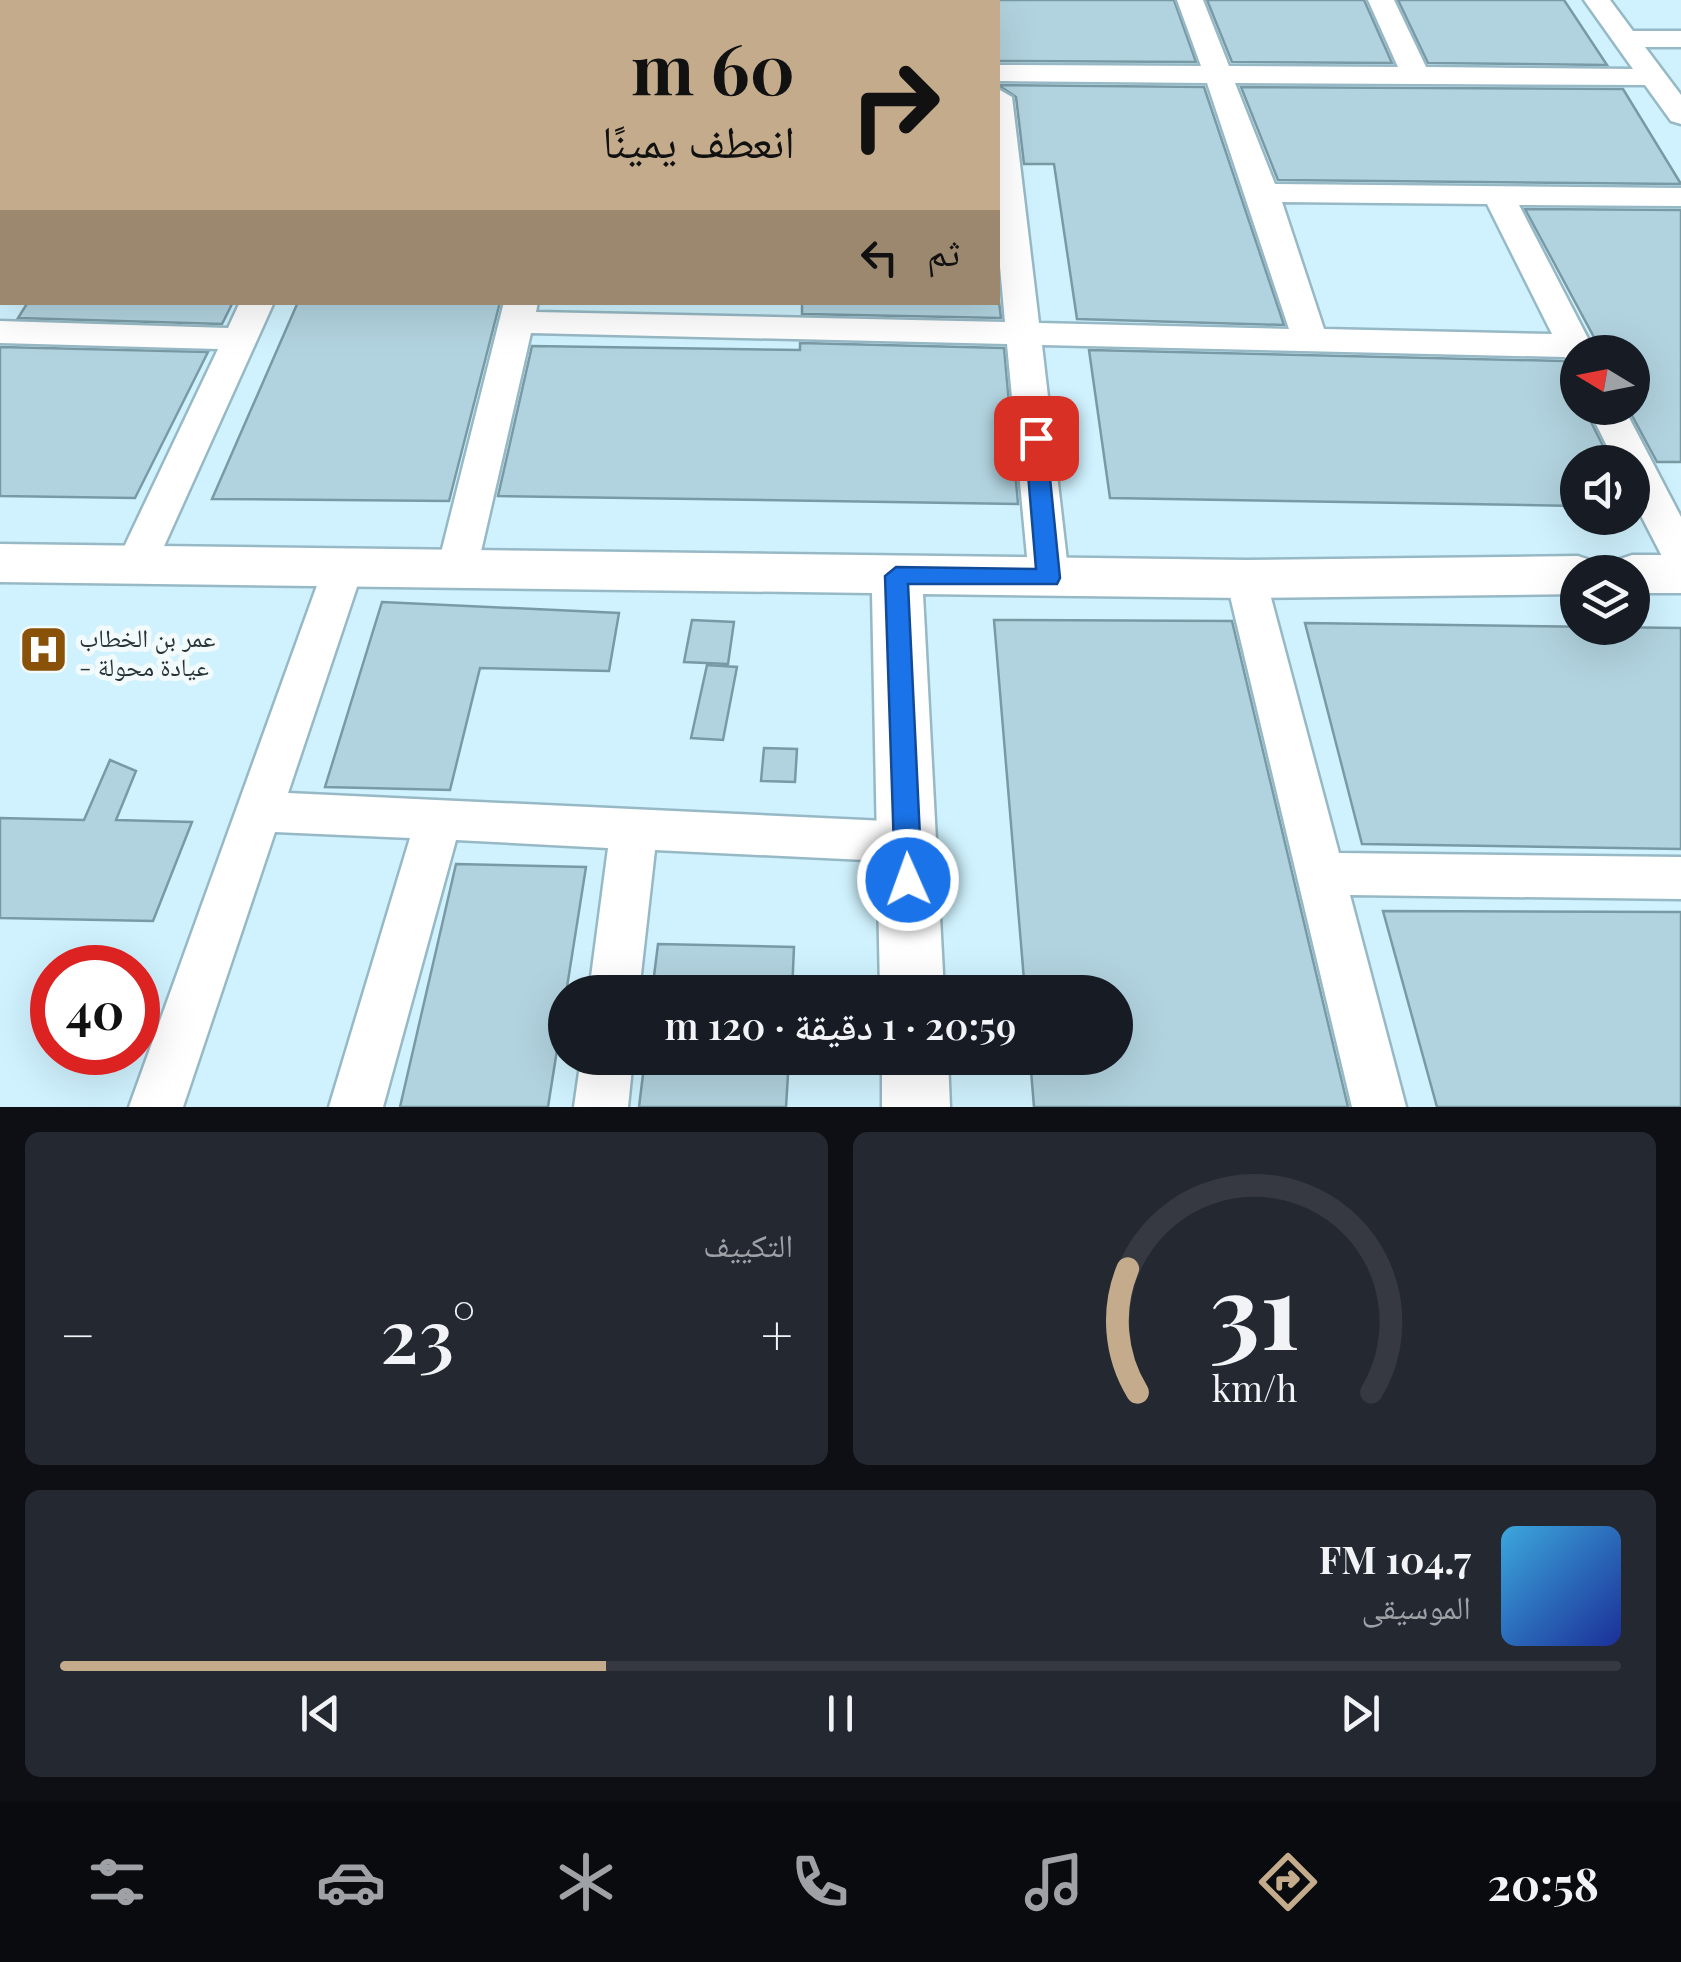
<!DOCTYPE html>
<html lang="ar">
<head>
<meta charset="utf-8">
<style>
  :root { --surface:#171b24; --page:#242831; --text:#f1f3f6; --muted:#9ea1a6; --line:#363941; --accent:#c3ab8b }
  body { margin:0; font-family:"Playfair Display","Noto Naskh Arabic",serif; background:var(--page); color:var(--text); direction:rtl; height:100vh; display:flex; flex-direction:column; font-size:38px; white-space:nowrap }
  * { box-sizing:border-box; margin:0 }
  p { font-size:32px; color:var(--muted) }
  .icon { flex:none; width:55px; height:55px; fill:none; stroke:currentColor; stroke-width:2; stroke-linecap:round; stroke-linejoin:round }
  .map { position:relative; height:1107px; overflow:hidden; direction:ltr }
  .panel { display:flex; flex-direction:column; gap:25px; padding:25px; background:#0d0f14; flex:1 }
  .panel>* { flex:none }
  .top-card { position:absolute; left:0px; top:0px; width:1000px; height:305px; box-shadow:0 10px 40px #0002; direction:rtl; background:#c3ab8b; color:#111; overflow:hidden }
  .needle { width:65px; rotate:280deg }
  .fabs { position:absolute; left:1560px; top:335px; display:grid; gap:20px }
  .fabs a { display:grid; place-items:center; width:90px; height:90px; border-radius:50%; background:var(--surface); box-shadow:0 10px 40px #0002; font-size:50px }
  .speed { position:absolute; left:30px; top:945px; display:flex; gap:20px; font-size:50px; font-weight:700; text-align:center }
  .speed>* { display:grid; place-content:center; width:130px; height:130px; border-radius:50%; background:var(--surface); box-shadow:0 10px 40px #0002; line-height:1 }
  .speed .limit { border:15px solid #d22; background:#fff; color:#111 }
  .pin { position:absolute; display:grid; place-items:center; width:85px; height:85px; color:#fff; margin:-42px; border-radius:20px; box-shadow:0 5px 15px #0006 }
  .me { position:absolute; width:110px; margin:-55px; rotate:358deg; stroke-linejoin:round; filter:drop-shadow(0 0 8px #0008) }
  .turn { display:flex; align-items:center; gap:35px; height:210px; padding:0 40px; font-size:45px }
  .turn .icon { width:130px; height:130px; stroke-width:2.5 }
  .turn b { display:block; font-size:70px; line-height:85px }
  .then { display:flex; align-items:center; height:95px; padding:0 40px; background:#0003; gap:20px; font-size:38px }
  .big { font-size:75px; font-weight:600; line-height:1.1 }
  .panel .widget { flex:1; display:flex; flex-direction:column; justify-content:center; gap:15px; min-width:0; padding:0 35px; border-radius:15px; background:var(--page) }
  .panel .dial { align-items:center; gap:0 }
  .dial svg { height:260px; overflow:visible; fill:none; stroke:var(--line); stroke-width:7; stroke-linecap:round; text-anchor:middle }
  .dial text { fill:var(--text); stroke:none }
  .song { display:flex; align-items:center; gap:30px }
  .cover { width:120px; height:120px; border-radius:15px; background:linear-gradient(135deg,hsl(200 70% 55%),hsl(230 70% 35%)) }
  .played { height:10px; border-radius:5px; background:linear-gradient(90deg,var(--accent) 35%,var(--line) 35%) }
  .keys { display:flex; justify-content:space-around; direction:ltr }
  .heat { display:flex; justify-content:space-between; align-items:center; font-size:55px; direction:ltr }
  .panel .tiles { flex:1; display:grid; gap:25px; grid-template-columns:1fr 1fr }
  .widget:last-child { grid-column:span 2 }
  .trip { position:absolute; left:548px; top:975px; width:585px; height:100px; border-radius:50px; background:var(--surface); box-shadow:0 10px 40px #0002; font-weight:600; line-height:100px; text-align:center; direction:rtl }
  .tab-bar { display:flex; height:160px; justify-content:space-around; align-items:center; background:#090b0e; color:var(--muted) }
  .tab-bar .icon { width:70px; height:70px }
  .tab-bar .current { color:var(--accent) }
  .tab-bar b { font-size:45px; color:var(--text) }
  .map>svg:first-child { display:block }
  .building { fill:#b1d3df; stroke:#799aa5; stroke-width:2.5 }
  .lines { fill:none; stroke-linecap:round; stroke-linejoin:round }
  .minor-casing { stroke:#97b9c5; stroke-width:5 }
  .tertiary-casing { stroke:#97b9c5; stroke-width:5 }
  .minor { fill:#fff; fill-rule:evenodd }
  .tertiary { fill:#fff; fill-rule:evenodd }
  .route { fill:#1a73e8; stroke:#114b97; stroke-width:2.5 }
  .labels { text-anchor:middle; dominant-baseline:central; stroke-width:10; stroke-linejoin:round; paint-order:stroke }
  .poi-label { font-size:25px; fill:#273539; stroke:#f3fafc; text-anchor:start }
</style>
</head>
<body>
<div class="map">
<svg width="1681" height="1107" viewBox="0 0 1681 1107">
  <rect width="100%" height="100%" fill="#cff2fe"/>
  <g class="building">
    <path d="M998 0H1174L1196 62 998 61Z"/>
    <path d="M1207 0H1364L1392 63 1232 62Z"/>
    <path d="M1398 0H1564L1607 65 1428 63Z"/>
    <path d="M998 85 1204 87 1284 325 1077 319 1054 164H1024L1016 97Z"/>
    <path d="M1241 87 1623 89 1681 184 1278 180Z"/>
    <path d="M1525 209 1681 210V462H1657L1628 408H1632V352H1602Z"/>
    <path d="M28 302H233L222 324 18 318Z"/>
    <path d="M298 302H500L449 501 212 499Z"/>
    <path d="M802 302H999L1001 318 802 314Z"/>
    <path d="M800 343 1004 348 1018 504 498 496 532 346 800 350Z"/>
    <path d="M0 347 208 352 135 498 0 496Z"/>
    <path d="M1089 350 1563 361 1578 367V408H1584L1611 462H1578V506L1110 498Z"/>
    <path d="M382 602 619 613 609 671 480 668 450 790 325 787Z"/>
    <path d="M692 620 734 622 728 664 684 662Z"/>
    <path d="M994 620 1232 621 1348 1107H1034L1030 1058H1115V992H1025Z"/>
    <path d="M1305 623 1681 628V849L1362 844Z"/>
    <path d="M707 665 737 667 723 740 691 738Z"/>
    <path d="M764 748 797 749 795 782 761 781Z"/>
    <path d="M110 760 136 771 116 820 192 822 153 921 0 918V818L84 820Z"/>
    <path d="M456 864 586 867 548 1107H400Z"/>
    <path d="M1383 911 1681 912V1107H1437Z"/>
    <path d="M658 944 794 947 792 992H652Z"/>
    <path d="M645 1058H789L786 1107H639Z"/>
  </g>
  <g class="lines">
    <defs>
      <g id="minor">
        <rect x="582" y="0" width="26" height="2"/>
        <rect x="779" y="0" width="26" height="2"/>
        <path d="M1177 0H1203L1229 66 1398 67 1368 0H1394L1426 67 1633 69 1584 0H1610L1633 31H1681V47H1645L1681 95V124L1671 121 1645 85 1235 83 1275 184 1681 188V206L1519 205 1595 352H1578V363L1564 357 1042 345 1069 578 1063 589 1049 593 1035 589 1029 578 1007 344 531 333 477 569 471 580 457 584 443 580 437 569 504 302H538L536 312 1005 322 998 244V89L1012 97 1039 323 1289 329 1207 83 998 81V65L1201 66ZM1282 202 1487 204 1552 334 1324 329Z"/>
        <rect x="0" y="59" width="2" height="16"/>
        <rect x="0" y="178" width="2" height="18"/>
        <path d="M240 302H274L156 564 150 574 136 579 122 574 116 564 218 349 0 343V321L228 328Z"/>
        <path d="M1588 408H1624L1681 517V571L1667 566 1632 498V462H1615Z"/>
        <path d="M344 551 358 555 364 566 288 793 907 822 924 828 931 842 924 856 907 862 655 850 639 992H589L608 848 456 840 383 1107H329L410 838 275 832 183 1107H129L324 566 330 555Z"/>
        <path d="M1246 564 1260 568 1266 579 1339 853 1681 857V899L1350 895 1406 1107H1352L1226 579 1232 568Z"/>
        <path d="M581 1058H633L628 1107H574Z"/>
      </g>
      <g id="tertiary">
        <path d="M0 544 1246 560 1578 556 1596 562 1602 572H1578V594L1246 598 923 594 944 992H880L872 593 0 582Z"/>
        <path d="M1632 555H1681V593H1632V572H1608L1614 561Z"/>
        <path d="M882 1058H948L950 1107H882Z"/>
      </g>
    </defs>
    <use href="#minor" class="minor-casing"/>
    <use href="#tertiary" class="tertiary-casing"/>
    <use href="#minor" class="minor"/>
    <use href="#tertiary" class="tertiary"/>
  </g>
  <path class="route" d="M1036 431 1046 438 1060 578 1057 584H908L922 880 918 889 908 892 899 889 895 880 885 576 896 567 1036 569 1025 438Z"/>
  <defs>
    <symbol id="hospital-square" viewBox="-11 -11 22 22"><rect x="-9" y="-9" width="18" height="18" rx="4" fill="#8a5208" stroke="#f3fafc"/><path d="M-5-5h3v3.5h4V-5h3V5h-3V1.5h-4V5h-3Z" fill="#fff"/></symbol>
  </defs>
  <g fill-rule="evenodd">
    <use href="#hospital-square" x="16" y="622" width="55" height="55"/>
  </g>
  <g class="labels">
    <g class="poi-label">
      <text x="79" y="636">عمر بن الخطاب<tspan x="79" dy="29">- عيادة محولة</tspan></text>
    </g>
  </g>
</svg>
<div class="fabs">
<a><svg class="needle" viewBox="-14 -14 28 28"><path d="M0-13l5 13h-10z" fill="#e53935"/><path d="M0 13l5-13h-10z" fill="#9ea1a6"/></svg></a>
<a><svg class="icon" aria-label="sound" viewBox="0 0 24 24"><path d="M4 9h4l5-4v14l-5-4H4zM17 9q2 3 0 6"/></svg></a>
<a><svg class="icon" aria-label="layers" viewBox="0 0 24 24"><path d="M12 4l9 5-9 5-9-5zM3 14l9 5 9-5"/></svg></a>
</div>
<div class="speed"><div class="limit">40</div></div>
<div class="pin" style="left:1036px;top:438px;background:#d93025"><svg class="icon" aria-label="arrive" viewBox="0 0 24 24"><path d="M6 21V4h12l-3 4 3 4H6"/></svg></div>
<svg class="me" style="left:908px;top:880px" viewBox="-20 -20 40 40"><circle r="17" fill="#1a73e8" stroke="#fff" stroke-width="3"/><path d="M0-11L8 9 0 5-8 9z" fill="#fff"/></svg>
<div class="trip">20:59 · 1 دقيقة · 120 m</div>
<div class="top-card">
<div class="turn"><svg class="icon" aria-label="right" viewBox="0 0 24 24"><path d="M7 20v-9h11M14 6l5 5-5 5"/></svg><div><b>60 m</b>انعطف يمينًا</div></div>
<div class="then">ثم<svg class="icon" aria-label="left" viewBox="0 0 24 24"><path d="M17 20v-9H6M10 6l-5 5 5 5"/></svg></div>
</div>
</div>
<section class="panel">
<div class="tiles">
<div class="widget dial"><svg viewBox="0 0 100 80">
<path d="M14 69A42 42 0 1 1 86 69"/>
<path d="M14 69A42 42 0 0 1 11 31" stroke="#c3ab8b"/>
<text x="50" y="56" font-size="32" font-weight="700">31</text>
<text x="50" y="72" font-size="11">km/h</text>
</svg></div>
<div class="widget"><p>التكييف</p>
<div class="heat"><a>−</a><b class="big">23°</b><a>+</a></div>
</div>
<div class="widget">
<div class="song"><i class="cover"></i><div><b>104.7 FM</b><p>الموسيقى</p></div></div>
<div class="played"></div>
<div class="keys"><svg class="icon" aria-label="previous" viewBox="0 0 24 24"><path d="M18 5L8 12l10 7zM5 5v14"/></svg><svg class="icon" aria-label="pause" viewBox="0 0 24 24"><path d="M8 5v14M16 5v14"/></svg><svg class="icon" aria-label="next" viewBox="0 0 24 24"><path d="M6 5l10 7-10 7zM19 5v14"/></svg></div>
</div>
</div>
</section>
<nav class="tab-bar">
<b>20:58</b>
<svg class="icon current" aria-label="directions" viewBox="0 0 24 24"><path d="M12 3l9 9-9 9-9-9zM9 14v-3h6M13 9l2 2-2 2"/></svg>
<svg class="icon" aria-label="music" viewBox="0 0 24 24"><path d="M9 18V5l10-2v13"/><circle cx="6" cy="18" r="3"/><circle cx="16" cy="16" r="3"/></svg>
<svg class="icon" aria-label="phone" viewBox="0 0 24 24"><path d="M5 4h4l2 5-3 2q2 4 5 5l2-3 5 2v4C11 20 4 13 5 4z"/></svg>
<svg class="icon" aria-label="climate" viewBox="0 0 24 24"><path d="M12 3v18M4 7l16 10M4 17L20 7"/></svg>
<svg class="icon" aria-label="car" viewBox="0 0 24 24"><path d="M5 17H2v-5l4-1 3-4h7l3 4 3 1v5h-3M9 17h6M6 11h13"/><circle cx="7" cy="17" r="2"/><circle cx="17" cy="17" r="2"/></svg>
<svg class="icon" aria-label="filters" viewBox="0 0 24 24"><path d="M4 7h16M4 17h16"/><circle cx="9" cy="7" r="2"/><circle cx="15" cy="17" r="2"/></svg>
</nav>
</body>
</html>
